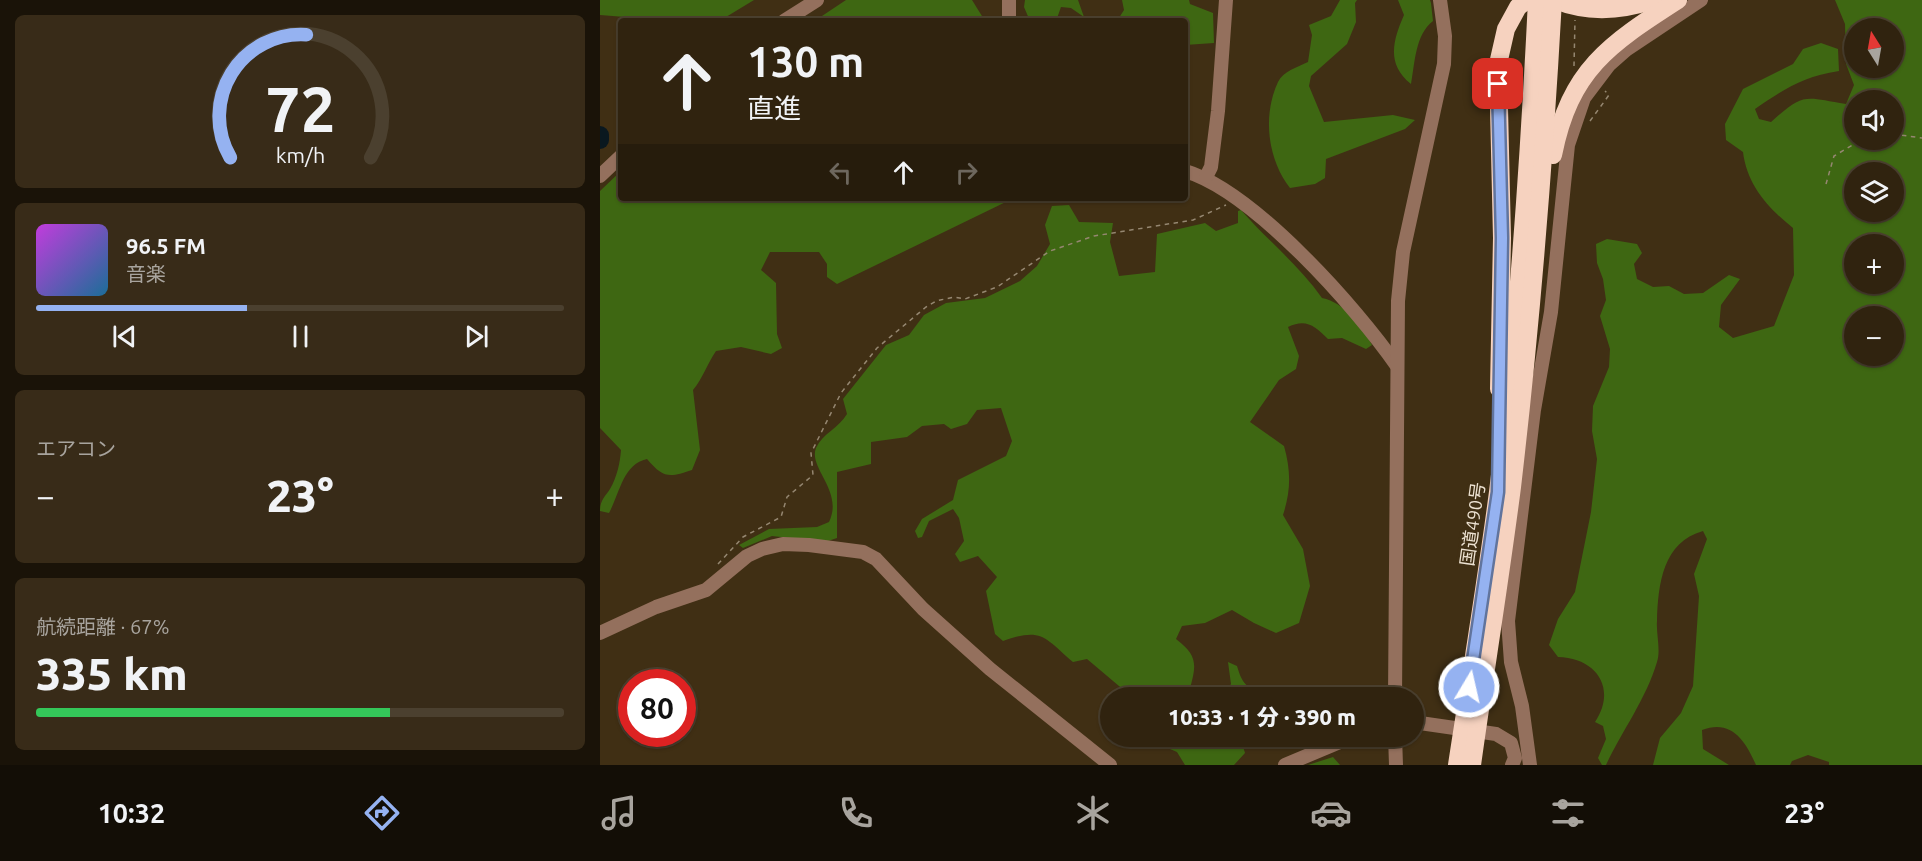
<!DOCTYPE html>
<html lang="ja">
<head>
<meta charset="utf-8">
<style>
  :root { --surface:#30230f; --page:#382b18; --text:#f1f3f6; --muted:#a8a49e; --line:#4b402f; --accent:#95b2f1 }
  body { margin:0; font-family:Ubuntu,"Noto Sans JP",sans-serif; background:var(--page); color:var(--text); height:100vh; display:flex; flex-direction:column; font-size:22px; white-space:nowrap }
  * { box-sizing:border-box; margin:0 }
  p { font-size:20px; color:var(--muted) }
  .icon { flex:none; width:33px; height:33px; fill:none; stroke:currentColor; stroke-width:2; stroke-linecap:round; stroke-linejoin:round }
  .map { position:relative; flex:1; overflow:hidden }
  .sheet { display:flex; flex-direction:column; gap:15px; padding:15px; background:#1a1308; width:600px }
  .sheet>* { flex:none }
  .guide { position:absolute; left:18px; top:18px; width:570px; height:183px; border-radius:6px; box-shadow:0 2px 4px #0004,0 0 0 2px var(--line); background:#30230f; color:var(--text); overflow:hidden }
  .needle { width:39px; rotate:349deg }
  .controls { position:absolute; left:1244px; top:18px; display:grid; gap:12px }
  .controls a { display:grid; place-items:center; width:60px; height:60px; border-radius:50%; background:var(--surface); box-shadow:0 2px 4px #0004,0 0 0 2px var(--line); font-size:30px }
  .speed { position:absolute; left:18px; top:669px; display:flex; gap:12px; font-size:30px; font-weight:700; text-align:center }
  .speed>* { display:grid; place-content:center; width:78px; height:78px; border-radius:50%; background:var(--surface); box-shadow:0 2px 4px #0004,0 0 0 2px var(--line); line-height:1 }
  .speed .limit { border:9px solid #d22; background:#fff; color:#111 }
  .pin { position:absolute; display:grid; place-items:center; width:51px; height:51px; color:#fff; margin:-26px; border-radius:12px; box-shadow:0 3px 9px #0006 }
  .me { position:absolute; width:66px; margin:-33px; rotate:9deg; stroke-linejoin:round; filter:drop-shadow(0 0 4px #0008) }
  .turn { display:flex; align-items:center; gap:21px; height:126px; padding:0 30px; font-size:27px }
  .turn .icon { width:78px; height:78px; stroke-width:2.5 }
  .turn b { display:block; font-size:42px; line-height:51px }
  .lanes { display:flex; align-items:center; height:57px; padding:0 30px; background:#0003; justify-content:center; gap:30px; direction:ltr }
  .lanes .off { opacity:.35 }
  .big { font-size:45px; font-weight:800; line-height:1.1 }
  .sheet .tile { flex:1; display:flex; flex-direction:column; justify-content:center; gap:9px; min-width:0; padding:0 21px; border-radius:9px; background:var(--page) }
  .sheet .dial { align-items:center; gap:0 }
  .dial svg { height:156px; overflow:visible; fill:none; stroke:var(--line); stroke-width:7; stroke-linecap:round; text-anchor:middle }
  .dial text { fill:var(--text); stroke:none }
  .song { display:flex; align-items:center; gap:18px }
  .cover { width:72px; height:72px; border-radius:9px; background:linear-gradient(135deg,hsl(290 70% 55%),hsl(200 70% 35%)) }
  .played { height:6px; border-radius:3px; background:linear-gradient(90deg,var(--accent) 40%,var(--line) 40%) }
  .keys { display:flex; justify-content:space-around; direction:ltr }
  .heat { display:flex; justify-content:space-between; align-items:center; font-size:33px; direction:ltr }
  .charge { height:9px; border-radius:4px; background:linear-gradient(90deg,#34c759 67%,var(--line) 0) }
  .trip { position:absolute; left:500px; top:687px; width:324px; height:60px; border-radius:30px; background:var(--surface); box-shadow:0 2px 4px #0004,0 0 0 2px var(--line); font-weight:800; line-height:60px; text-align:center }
  .tabs { display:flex; height:96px; justify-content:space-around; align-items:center; background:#130e06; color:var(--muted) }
  .tabs .icon { width:42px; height:42px }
  .tabs .active { color:var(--accent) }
  .tabs b { font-size:27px; color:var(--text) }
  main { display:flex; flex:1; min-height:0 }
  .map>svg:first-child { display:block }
  .forest { fill:#3e6712; fill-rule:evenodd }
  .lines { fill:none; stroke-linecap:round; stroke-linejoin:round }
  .river { stroke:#0a181f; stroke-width:18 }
  .path { stroke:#958771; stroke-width:1.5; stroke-dasharray:4.5 4.5; stroke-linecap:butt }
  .minor { stroke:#94705d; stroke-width:14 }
  .highway { stroke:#f6d2bf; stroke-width:18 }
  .route-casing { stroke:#61749d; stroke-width:15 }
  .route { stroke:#95b2f1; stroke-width:10 }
  .labels { text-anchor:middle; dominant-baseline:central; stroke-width:6; stroke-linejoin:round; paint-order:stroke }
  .street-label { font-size:18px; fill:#ede2d2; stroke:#402f14 }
</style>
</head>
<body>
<main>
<section class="sheet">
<div class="tile dial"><svg viewBox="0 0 100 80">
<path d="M14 69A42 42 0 1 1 86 69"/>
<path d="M14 69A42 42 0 0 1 53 6" stroke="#95b2f1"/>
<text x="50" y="56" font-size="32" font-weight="700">72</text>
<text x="50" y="72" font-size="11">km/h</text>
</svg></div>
<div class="tile">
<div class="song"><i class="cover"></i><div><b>96.5 FM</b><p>音楽</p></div></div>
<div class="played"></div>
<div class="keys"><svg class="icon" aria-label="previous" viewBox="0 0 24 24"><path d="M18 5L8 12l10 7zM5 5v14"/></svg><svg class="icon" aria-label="pause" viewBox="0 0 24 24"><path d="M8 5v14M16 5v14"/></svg><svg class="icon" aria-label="next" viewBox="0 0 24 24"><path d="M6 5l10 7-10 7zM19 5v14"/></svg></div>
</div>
<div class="tile"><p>エアコン</p>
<div class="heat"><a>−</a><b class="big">23°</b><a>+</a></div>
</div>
<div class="tile"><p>航続距離 · 67%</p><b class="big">335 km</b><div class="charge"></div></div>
</section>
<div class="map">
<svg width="1322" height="765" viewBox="0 0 1322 765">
  <rect width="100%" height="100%" fill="#402f14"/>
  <g class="forest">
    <path d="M0 0H154L126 17 127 21H34L25 17 0 15Z"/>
    <path d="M246 0H372L385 21H227L222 16Z"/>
    <path d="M425 0H478L484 17 471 8 461 7 456 21H430L424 7Z"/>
    <path d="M522 0H589L590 4 613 13 614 43 585 45V21H517L524 10Z"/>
    <path d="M740 0H757L755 3 756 22 747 44 711 76 709 86 724 122 793 115 815 120 805 129 726 159 725 178 715 184 690 188C668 160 662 116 678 82 683 71 698 67 708 62L712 35 709 25 731 16Z"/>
    <path d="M798 0H830L831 3 833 21C815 35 815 63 811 84 786 64 793 40 804 15Z"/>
    <path d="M1235 0H1322V765H1229V762L1208 755 1192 761 1190 765H1156C1145 740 1131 719 1102 730L1103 749 1129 765H1053L1060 738 1081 713 1093 686 1099 596 1094 574 1107 539 1103 531C1063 542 1058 584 1057 621 1056 634 1061 650 1057 662 1046 699 1022 731 1006 765H1002L998 758 1006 739 1003 726 995 722C1017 689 997 658 958 657L949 645 958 619 975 592 991 512 997 459 992 431 993 406 1009 367 1010 349 1000 316 1006 300 1003 279 997 263 996 244 1007 239 1037 244 1042 253 1034 264 1037 279 1053 287 1069 286 1084 294 1103 293 1129 275 1140 279 1121 305 1119 327 1133 338 1174 326 1194 275 1193 228C1168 208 1147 185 1143 152L1126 140 1125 124 1143 89 1193 64 1203 49 1221 43 1238 49 1239 71C1202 77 1186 88 1155 109L1159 119 1171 122C1204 92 1204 97 1246 104L1254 85 1246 64 1245 24ZM1254 28H1293V68H1254ZM1254 100H1293V140H1254ZM1254 172H1293V212H1254ZM1254 244H1293V284H1254ZM1254 316H1293V356H1254Z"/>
    <path d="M21 171V198H414L237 284 227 277V264L219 252H170L161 270 176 283 177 334 182 348 171 354 141 347 116 351C107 364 103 378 93 390L100 450 92 470C69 478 63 478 47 459 23 464 20 493 9 513L0 511C0 500 5 497 10 489 17 477 20 463 21 450L0 428V191Z"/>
    <path d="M469 205 479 222 513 223 510 242 519 276 555 272 557 234 605 223 616 231 638 223V211L641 210C667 240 699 265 722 298 745 303 761 324 772 345L766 349 742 338 728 339C715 326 706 318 688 327L699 356 696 369 679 380 650 422 684 446C691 471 691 490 683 515L703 549 710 586 699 623 676 633 654 623 632 610 605 623 582 626 576 639C597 655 597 664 590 688L575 697H532L487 659 473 662C444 637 442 627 403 641L395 634 386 591 397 577 378 556 360 562 355 554 364 541 359 518 353 509 329 521 322 537 318 538 315 531 322 519 353 500 358 480 406 456 412 441 401 408 377 410 367 424 351 429 344 424 322 426 307 437 271 442V464L237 472V538L225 542 172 536 143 548 139 545 169 529 217 527 229 522C244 491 208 468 216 448 223 433 239 428 247 414L243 399 286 345 309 335 324 315 346 303 385 298 420 281 437 266 450 244 445 225 452 206Z"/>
    <path d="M628 662 637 666C642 683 646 688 663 693L664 697H622L631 684Z"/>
    <path d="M561 737H640L645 753 634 765H585L577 752 563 746Z"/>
    <path d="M733 757 740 765H708Z"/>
  </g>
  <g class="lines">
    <path class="river" d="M0 135V140"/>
    <g class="path">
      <path d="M914 61 916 98"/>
      <path d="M974 66 975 20"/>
      <path d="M990 121 1009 95 1005 91"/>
      <path d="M1293 134 1322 138"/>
      <path d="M1226 184 1234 156 1261 140"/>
      <path d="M118 564 143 537 181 517 187 497 213 475 211 453 241 393 277 348 326 307 336 301 354 297 365 299 397 287 450 251 494 236 593 220 626 205"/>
    </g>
    <g class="minor">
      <path d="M409 0V21"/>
      <path d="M184 21 217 0"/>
      <path d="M585 171C653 191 756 307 797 366"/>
      <path d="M0 176 21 156"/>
      <path d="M606 177 611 167 618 111 626 0"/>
      <path d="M0 633 56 607 106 590 147 556 162 549 183 544 209 545 263 552 276 559 323 609 390 669 510 765"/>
      <path d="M795 698 798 301 803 252 844 64 845 36 840 0"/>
      <path d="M813 722 896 734 911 743 915 758 912 765"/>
      <path d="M795 736 796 765"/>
      <path d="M685 765 754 736"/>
      <path d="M930 765 922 706 911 662 908 621 934 410 951 312 968 145 984 98 1009 65 1026 50 1101 0"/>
    </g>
    <g class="highway">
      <path d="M955 0C987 13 1021 11 1053 0"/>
      <path d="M953 155C970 70 1008 45 1078 0"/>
      <path d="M899 389 902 238 898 64 906 29 918 7 927 0"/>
      <path d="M857 765C871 674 886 583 898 492 918 328 929 164 937 0"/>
      <path d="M872 765C885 672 900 580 912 487 931 325 944 163 953 0"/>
    </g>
  </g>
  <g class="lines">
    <defs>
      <path id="route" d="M869 687 898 492 902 238 898 84"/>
    </defs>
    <use href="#route" class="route-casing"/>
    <use href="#route" class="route"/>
  </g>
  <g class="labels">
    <g class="street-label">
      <text transform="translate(872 524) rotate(-82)">国道490号</text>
    </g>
  </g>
</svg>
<div class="controls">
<a><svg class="needle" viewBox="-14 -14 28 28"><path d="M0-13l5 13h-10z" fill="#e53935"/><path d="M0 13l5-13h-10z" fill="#a8a49e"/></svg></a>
<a><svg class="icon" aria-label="sound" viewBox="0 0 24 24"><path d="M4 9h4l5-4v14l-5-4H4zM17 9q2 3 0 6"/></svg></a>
<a><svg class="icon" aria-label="layers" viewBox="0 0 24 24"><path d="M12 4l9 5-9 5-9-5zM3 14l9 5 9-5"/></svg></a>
<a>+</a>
<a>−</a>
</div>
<div class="speed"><div class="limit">80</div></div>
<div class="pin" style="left:898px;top:84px;background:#d93025"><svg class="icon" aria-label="arrive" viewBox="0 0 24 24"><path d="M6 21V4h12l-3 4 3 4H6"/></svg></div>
<svg class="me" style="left:869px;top:687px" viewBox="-20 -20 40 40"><circle r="17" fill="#95b2f1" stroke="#fff" stroke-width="3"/><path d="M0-11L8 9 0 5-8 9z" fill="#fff"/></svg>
<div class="trip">10:33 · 1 分 · 390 m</div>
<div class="guide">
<div class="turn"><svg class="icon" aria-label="ahead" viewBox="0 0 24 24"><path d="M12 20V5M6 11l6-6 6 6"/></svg><div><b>130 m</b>直進</div></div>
<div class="lanes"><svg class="icon off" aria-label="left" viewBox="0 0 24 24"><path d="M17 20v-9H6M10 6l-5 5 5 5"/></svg><svg class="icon" aria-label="ahead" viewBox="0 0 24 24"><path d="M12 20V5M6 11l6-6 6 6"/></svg><svg class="icon off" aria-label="right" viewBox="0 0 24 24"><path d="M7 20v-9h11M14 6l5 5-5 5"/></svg></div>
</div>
</div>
</main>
<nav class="tabs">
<b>10:32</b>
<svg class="icon active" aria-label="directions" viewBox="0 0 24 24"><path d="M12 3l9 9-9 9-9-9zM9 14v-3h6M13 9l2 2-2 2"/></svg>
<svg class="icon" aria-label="music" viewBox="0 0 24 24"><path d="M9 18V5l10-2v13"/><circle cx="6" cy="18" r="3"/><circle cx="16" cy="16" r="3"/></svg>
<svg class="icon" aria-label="phone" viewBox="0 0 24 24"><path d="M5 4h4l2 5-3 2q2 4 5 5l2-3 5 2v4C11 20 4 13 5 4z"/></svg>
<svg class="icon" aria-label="climate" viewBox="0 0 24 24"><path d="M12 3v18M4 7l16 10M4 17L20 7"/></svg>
<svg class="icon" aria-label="car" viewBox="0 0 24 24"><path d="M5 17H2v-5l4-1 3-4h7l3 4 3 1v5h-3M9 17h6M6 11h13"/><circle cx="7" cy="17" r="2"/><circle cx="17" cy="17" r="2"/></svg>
<svg class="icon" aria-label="filters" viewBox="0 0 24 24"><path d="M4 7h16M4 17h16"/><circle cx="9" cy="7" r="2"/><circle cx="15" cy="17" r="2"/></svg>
<b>23°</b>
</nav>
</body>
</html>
